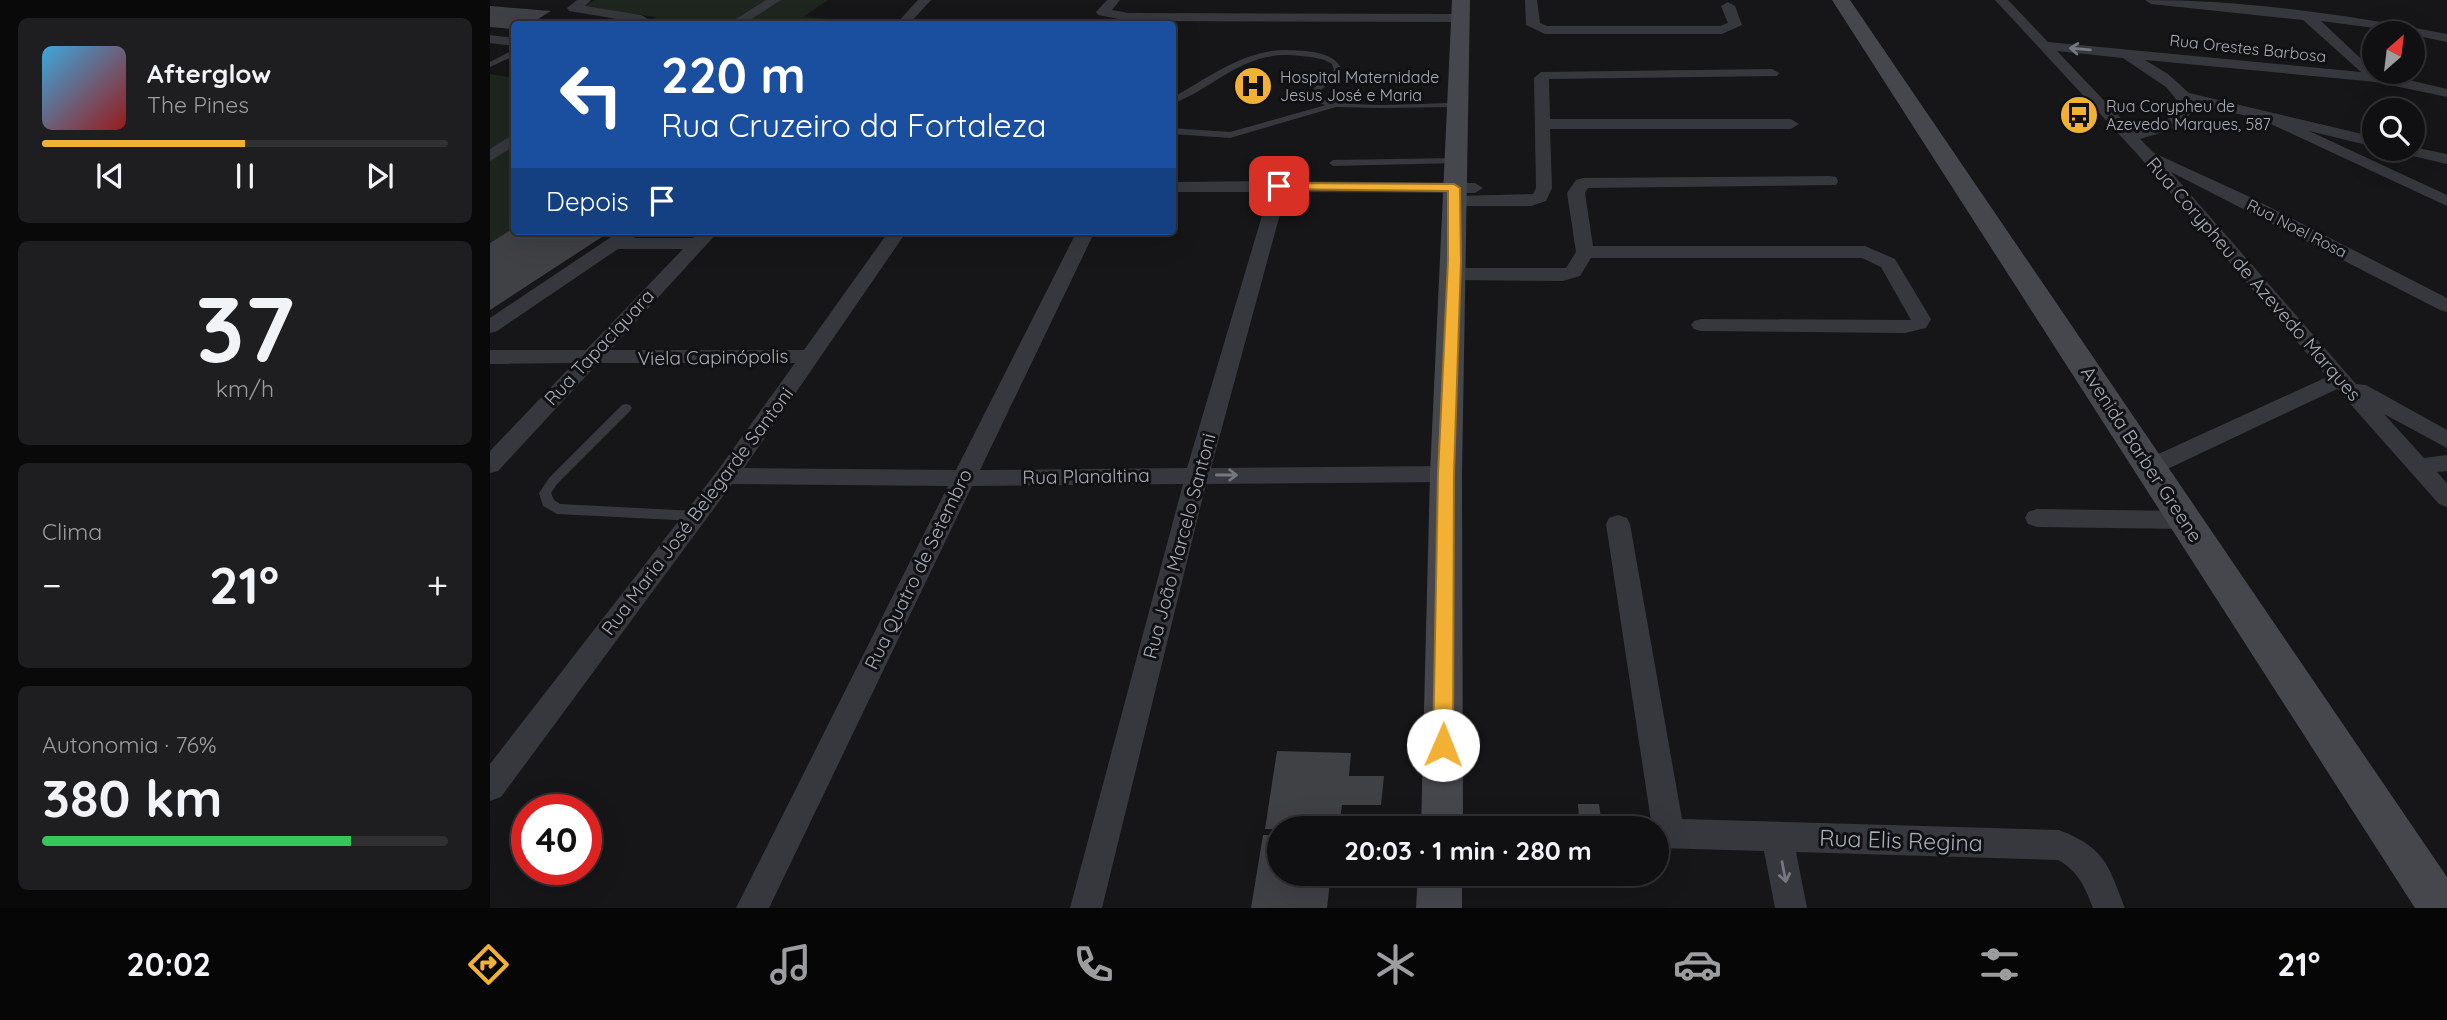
<!DOCTYPE html>
<html lang="pt">
<head>
<meta charset="utf-8">
<style>
  :root { --surface:#101012; --page:#1e1e20; --text:#f1f3f6; --muted:#9c9d9f; --line:#303032; --accent:#f2b134 }
  body { margin:0; font-family:Quicksand,sans-serif; background:var(--page); color:var(--text); height:100vh; display:flex; flex-direction:column; font-size:26px; white-space:nowrap }
  * { box-sizing:border-box; margin:0 }
  p { font-size:23px; color:var(--muted) }
  .icon { flex:none; width:38px; height:38px; fill:none; stroke:currentColor; stroke-width:2; stroke-linecap:round; stroke-linejoin:round }
  .map { position:relative; flex:1; overflow:hidden }
  .drawer { display:flex; flex-direction:column; gap:18px; padding:18px; background:#09090a; width:490px }
  .drawer>* { flex:none }
  .hud { position:absolute; left:21px; top:21px; width:665px; height:214px; border-radius:7px; box-shadow:0 7px 28px #0002,0 0 0 2px var(--line); background:#1a4fa0; color:#fff; overflow:hidden }
  .needle { width:46px; rotate:28deg }
  .controls { position:absolute; left:1872px; top:21px; display:grid; gap:14px }
  .controls a { display:grid; place-items:center; width:63px; height:63px; border-radius:50%; background:var(--surface); box-shadow:0 7px 28px #0002,0 0 0 2px var(--line); font-size:35px }
  .speed { position:absolute; left:21px; top:794px; display:flex; gap:14px; font-size:35px; font-weight:700; text-align:center }
  .speed>* { display:grid; place-content:center; width:91px; height:91px; border-radius:50%; background:var(--surface); box-shadow:0 7px 28px #0002,0 0 0 2px var(--line); line-height:1 }
  .speed .limit { border:10px solid #d22; background:#fff; color:#111 }
  .pin { position:absolute; display:grid; place-items:center; width:60px; height:60px; color:#fff; margin:-30px; border-radius:14px; box-shadow:0 4px 10px #0006 }
  .me { position:absolute; width:77px; margin:-38px; rotate:1deg; stroke-linejoin:round; filter:drop-shadow(0 0 5px #0008) }
  .turn { display:flex; align-items:center; gap:24px; height:147px; padding:0 35px; font-size:32px }
  .turn .icon { width:91px; height:91px; stroke-width:2.5 }
  .turn b { display:block; font-size:49px; line-height:60px }
  .then { display:flex; align-items:center; height:66px; padding:0 35px; background:#0003; gap:14px; font-size:26px }
  .big { font-size:52px; font-weight:700; line-height:1.1 }
  .drawer .widget { flex:1; display:flex; flex-direction:column; justify-content:center; gap:10px; min-width:0; padding:0 24px; border-radius:10px; background:var(--page) }
  .drawer .dial { align-items:center; gap:0 }
  .dial b { font-size:91px; line-height:1 }
  .song { display:flex; align-items:center; gap:21px }
  .cover { width:84px; height:84px; border-radius:10px; background:linear-gradient(135deg,hsl(200 70% 55%),hsl(0 70% 35%)) }
  .played { height:7px; border-radius:4px; background:linear-gradient(90deg,var(--accent) 50%,var(--line) 50%) }
  .keys { display:flex; justify-content:space-around; direction:ltr }
  .heat { display:flex; justify-content:space-between; align-items:center; font-size:38px; direction:ltr }
  .charge { height:10px; border-radius:5px; background:linear-gradient(90deg,#34c759 76%,var(--line) 0) }
  .trip { position:absolute; left:777px; top:816px; width:402px; height:70px; border-radius:35px; background:var(--surface); box-shadow:0 7px 28px #0002,0 0 0 2px var(--line); font-weight:700; line-height:70px; text-align:center }
  .menu { display:flex; height:112px; justify-content:space-around; align-items:center; background:#060607; color:var(--muted) }
  .menu .icon { width:49px; height:49px }
  .menu .active { color:var(--accent) }
  .menu b { font-size:32px; color:var(--text) }
  main { display:flex; flex:1; min-height:0 }
  .map>svg:first-child { display:block }
  .green { fill:#1e261f }
  .building { fill:#404145 }
  .lines { fill:none; stroke-linecap:round; stroke-linejoin:round }
  .lane { fill:#37383d; fill-rule:evenodd }
  .street { fill:#37383d; fill-rule:evenodd }
  .secondary { fill:#45474d; fill-rule:evenodd }
  .oneway { stroke:#757881 }
  .route { fill:#f2b134; stroke:#9d7322; stroke-width:2 }
  .labels { text-anchor:middle; dominant-baseline:central; stroke-width:6; stroke-linejoin:round; paint-order:stroke }
  .far-street-label { font-size:16px; fill:#a8adb8; stroke:#111113 }
  .far-poi-label { font-size:16px; fill:#a8adb8; stroke:#111113; text-anchor:start }
  .street-label { font-size:19px; fill:#a8adb8; stroke:#111113 }
  .near-street-label { font-size:23px; fill:#a8adb8; stroke:#111113 }
</style>
</head>
<body>
<main>
<section class="drawer">
<div class="widget">
<div class="song"><i class="cover"></i><div><b>Afterglow</b><p>The Pines</p></div></div>
<div class="played"></div>
<div class="keys"><svg class="icon" aria-label="previous" viewBox="0 0 24 24"><path d="M18 5L8 12l10 7zM5 5v14"/></svg><svg class="icon" aria-label="pause" viewBox="0 0 24 24"><path d="M8 5v14M16 5v14"/></svg><svg class="icon" aria-label="next" viewBox="0 0 24 24"><path d="M6 5l10 7-10 7zM19 5v14"/></svg></div>
</div>
<div class="widget dial"><b>37</b><p>km/h</p></div>
<div class="widget"><p>Clima</p>
<div class="heat"><a>−</a><b class="big">21°</b><a>+</a></div>
</div>
<div class="widget"><p>Autonomia · 76%</p><b class="big">380 km</b><div class="charge"></div></div>
</section>
<div class="map">
<svg width="1957" height="908" viewBox="0 0 1957 908">
  <rect width="100%" height="100%" fill="#161618"/>
  <g class="green">
    <path d="M105 0H338L313 17 404 24H153L167 17 93 7Z"/>
    <path d="M0 74 24 78V228L0 243Z"/>
  </g>
  <g class="building">
    <path d="M0 6 61 11 40 24H24V29L0 27Z"/>
    <path d="M24 228V231H121L0 310V243Z"/>
    <path d="M787 751 861 753 859 776H894L891 805H852L849 828 775 829Z"/>
    <path d="M1088 804H1109L1111 818H1089Z"/>
    <path d="M773 835H789V873H841L837 908H761Z"/>
  </g>
  <g class="lines">
    <g class="lane">
      <path d="M796 50C814 51 844 50 852 70L826 95V97C856 110 931 103 967 103L971 105 967 107 890 108 846 107 740 138 682 134V128L740 132 836 105 827 103 817 98 820 92 844 70 842 64C833 58 822 57 811 56 753 49 730 85 682 104V98C718 78 753 50 796 50Z"/>
      <path d="M21 51H24V56L0 67V62Z"/>
      <path d="M965 158 968 159V163L843 166 839 163 843 160Z"/>
      <path d="M136 404 140 405 142 408 140 411 67 484 61 493 64 500 70 504 206 511 211 513 212 516 211 519 206 521 67 514 53 506 49 493 59 478 132 405Z"/>
    </g>
    <g class="street">
      <path d="M87 0H101L95 6 151 15 158 19 152 24H138L139 21 79 11 77 8Z"/>
      <path d="M276 0H291L254 24H238Z"/>
      <path d="M428 0H441L419 24H406Z"/>
      <path d="M617 0H630L622 10 639 13 970 14 977 18 970 22 639 21 608 15 606 12Z"/>
      <path d="M1035 0H1047L1050 23 1057 26H1230L1238 23 1231 6 1238 2 1245 6 1252 25 1232 34H1055L1036 25Z"/>
      <path d="M1505 0H1518L1558 42 1871 72 1813 20 1661 4 1655 0C1756 0 1858 15 1957 34V42L1923 35V33L1831 21 1885 72 1957 89V97L1886 82 1655 60 1678 74 1699 93 1885 137V147L1819 131 1957 195V206L1770 119 1705 104C1697 128 1672 132 1650 139L1664 153 1760 197 1957 298V312L1950 310 1681 172 1866 384 1876 385 1957 430V448L1894 414 1934 458 1957 455V471L1947 472 1957 483V507L1949 504 1847 389 1669 473 1661 475 1653 473 1649 467 1653 461 1837 377 1649 156ZM1567 51 1633 58 1676 87 1690 104C1683 122 1660 126 1643 131Z"/>
      <path d="M0 35 24 38V46L0 43Z"/>
      <path d="M1282 69 1289 73 1287 76 1059 79 1060 119H1301L1309 124 1301 129H1060L1062 188 1056 201 1041 206H965L956 201 965 196 1043 194 1046 188 1044 78 1051 72Z"/>
      <path d="M24 134V146L0 161V149Z"/>
      <path d="M1923 147 1957 154V164L1906 152 1904 149Z"/>
      <path d="M1340 176 1346 177 1348 181 1346 185 1098 188 1095 193 1103 246H1375L1405 259 1441 319 1436 328 1415 333 1211 331 1204 329 1201 325 1204 321 1211 319 1421 320 1391 267 1372 258H1101L1090 276 1073 281 964 280 955 274 964 268H1076L1086 252 1077 193 1086 180 1093 178Z"/>
      <path d="M789 181 985 183 993 188 985 193 796 192 721 468 956 466 964 468 968 474 964 480 956 482 716 484 612 908H580L693 484 482 486 279 908H246L458 486 242 484 11 797 0 801V764L228 470 305 363H108L8 471 0 473V451L84 363 0 364V350H96L193 249H128L7 331 0 333V318L130 231H151L144 238H203L210 231H229L120 350H314L399 231H417L254 468 466 470 587 231H605L490 470 697 468 779 192H682V182Z"/>
      <path d="M1547 509 1695 511 1704 514 1707 520 1704 526 1695 529 1547 527 1538 524 1535 518 1538 512Z"/>
      <path d="M1128 515 1137 518 1140 524 1192 819 1569 830C1615 848 1618 864 1635 908H1603C1595 887 1588 871 1568 860L1306 852 1317 908H1285L1274 851 1167 848V828H1154L1156 823 1161 821 1116 524 1119 518Z"/>
    </g>
    <g class="secondary">
      <path d="M962 0H980L972 474 973 828H931L940 474Z"/>
      <path d="M1342 0H1360L1957 877V908H1925Z"/>
      <path d="M928 873H972V908H926Z"/>
    </g>
  </g>
  <defs><path id="oneway-shaft" d="M-6 0H5M1.5-3L5.5 0L1.5 3" fill="none" stroke-width="1.6" stroke-linecap="round" stroke-linejoin="round" transform="scale(1.75)"/></defs>
  <g class="oneway">
    <use href="#oneway-shaft" transform="translate(1590 49) rotate(-175)"/>
    <use href="#oneway-shaft" transform="translate(737 475)"/>
    <use href="#oneway-shaft" transform="translate(1294 872) rotate(79)"/>
  </g>
  <path class="route" d="M789 183 964 184 970 188 971 261 964 474 963 745 960 752 953 754 946 752 943 745 948 474 958 261V191L784 189 783 186Z"/>
  <defs>
    <symbol id="hospital-disc" viewBox="-11 -11 22 22"><circle r="9.5" fill="#f2b134" stroke="#111113"/><path d="M-5-5h3v3.5h4V-5h3V5h-3V1.5h-4V5h-3Z" fill="#111"/></symbol>
    <symbol id="bus-disc" viewBox="-11 -11 22 22"><circle r="9.5" fill="#f2b134" stroke="#111113"/><path d="M-5-6H5V4H4V6H2V4H-2V6H-4V4H-5ZM-3.5-4V0h7V-4ZM-3.5 1.2v1.5H-2V1.2ZM2 1.2v1.5H3.5V1.2Z" fill="#111"/></symbol>
  </defs>
  <g fill-rule="evenodd">
    <use href="#hospital-disc" x="741" y="64" width="44" height="44"/>
    <use href="#bus-disc" x="1567" y="93" width="44" height="44"/>
  </g>
  <g class="labels">
    <g class="far-street-label">
      <text transform="translate(1758 48) rotate(6)">Rua Orestes Barbosa</text>
      <text transform="translate(1807 228) rotate(27)">Rua Noel Rosa</text>
    </g>
    <g class="far-poi-label">
      <text x="790" y="77">Hospital Maternidade<tspan x="790" dy="18">Jesus José e Maria</tspan></text>
      <text x="1616" y="106">Rua Corypheu de<tspan x="1616" dy="18">Azevedo Marques, 587</tspan></text>
    </g>
    <g class="street-label">
      <text transform="translate(1764 279) rotate(49)">Rua Corypheu de Azevedo Marques</text>
      <text transform="translate(109 347) rotate(-47)">Rua Tapaciquara</text>
      <text transform="translate(223 357) rotate(-1)">Viela Capinópolis</text>
      <text transform="translate(1652 454) rotate(57)">Avenida Barber Greene</text>
      <text transform="translate(596 476) rotate(-1)">Rua Planaltina</text>
      <text transform="translate(207 511) rotate(-53)">Rua Maria José Belegarde Santoni</text>
      <text transform="translate(689 546) rotate(-75)">Rua João Marcelo Santoni</text>
      <text transform="translate(428 569) rotate(-64)">Rua Quatro de Setembro</text>
    </g>
    <g class="near-street-label">
      <text transform="translate(1411 840) rotate(2)">Rua Elis Regina</text>
    </g>
  </g>
</svg>
<div class="controls">
<a><svg class="needle" viewBox="-14 -14 28 28"><path d="M0-13l5 13h-10z" fill="#e53935"/><path d="M0 13l5-13h-10z" fill="#9c9d9f"/></svg></a>
<a><svg class="icon" aria-label="search" viewBox="0 0 24 24"><circle cx="10" cy="10" r="6"/><path d="M15 15l6 6"/></svg></a>
</div>
<div class="speed"><div class="limit">40</div></div>
<div class="pin" style="left:789px;top:186px;background:#d93025"><svg class="icon" aria-label="arrive" viewBox="0 0 24 24"><path d="M6 21V4h12l-3 4 3 4H6"/></svg></div>
<svg class="me" style="left:953px;top:745px" viewBox="-20 -20 40 40"><circle r="19" fill="#fff"/><path d="M0-13L10 11 0 6-10 11z" fill="#f2b134"/></svg>
<div class="trip">20:03 · 1 min · 280 m</div>
<div class="hud">
<div class="turn"><svg class="icon" aria-label="left" viewBox="0 0 24 24"><path d="M17 20v-9H6M10 6l-5 5 5 5"/></svg><div><b>220 m</b>Rua Cruzeiro da Fortaleza</div></div>
<div class="then">Depois<svg class="icon" aria-label="arrive" viewBox="0 0 24 24"><path d="M6 21V4h12l-3 4 3 4H6"/></svg></div>
</div>
</div>
</main>
<nav class="menu">
<b>20:02</b>
<svg class="icon active" aria-label="directions" viewBox="0 0 24 24"><path d="M12 3l9 9-9 9-9-9zM9 14v-3h6M13 9l2 2-2 2"/></svg>
<svg class="icon" aria-label="music" viewBox="0 0 24 24"><path d="M9 18V5l10-2v13"/><circle cx="6" cy="18" r="3"/><circle cx="16" cy="16" r="3"/></svg>
<svg class="icon" aria-label="phone" viewBox="0 0 24 24"><path d="M5 4h4l2 5-3 2q2 4 5 5l2-3 5 2v4C11 20 4 13 5 4z"/></svg>
<svg class="icon" aria-label="climate" viewBox="0 0 24 24"><path d="M12 3v18M4 7l16 10M4 17L20 7"/></svg>
<svg class="icon" aria-label="car" viewBox="0 0 24 24"><path d="M5 17H2v-5l4-1 3-4h7l3 4 3 1v5h-3M9 17h6M6 11h13"/><circle cx="7" cy="17" r="2"/><circle cx="17" cy="17" r="2"/></svg>
<svg class="icon" aria-label="filters" viewBox="0 0 24 24"><path d="M4 7h16M4 17h16"/><circle cx="9" cy="7" r="2"/><circle cx="15" cy="17" r="2"/></svg>
<b>21°</b>
</nav>
</body>
</html>
